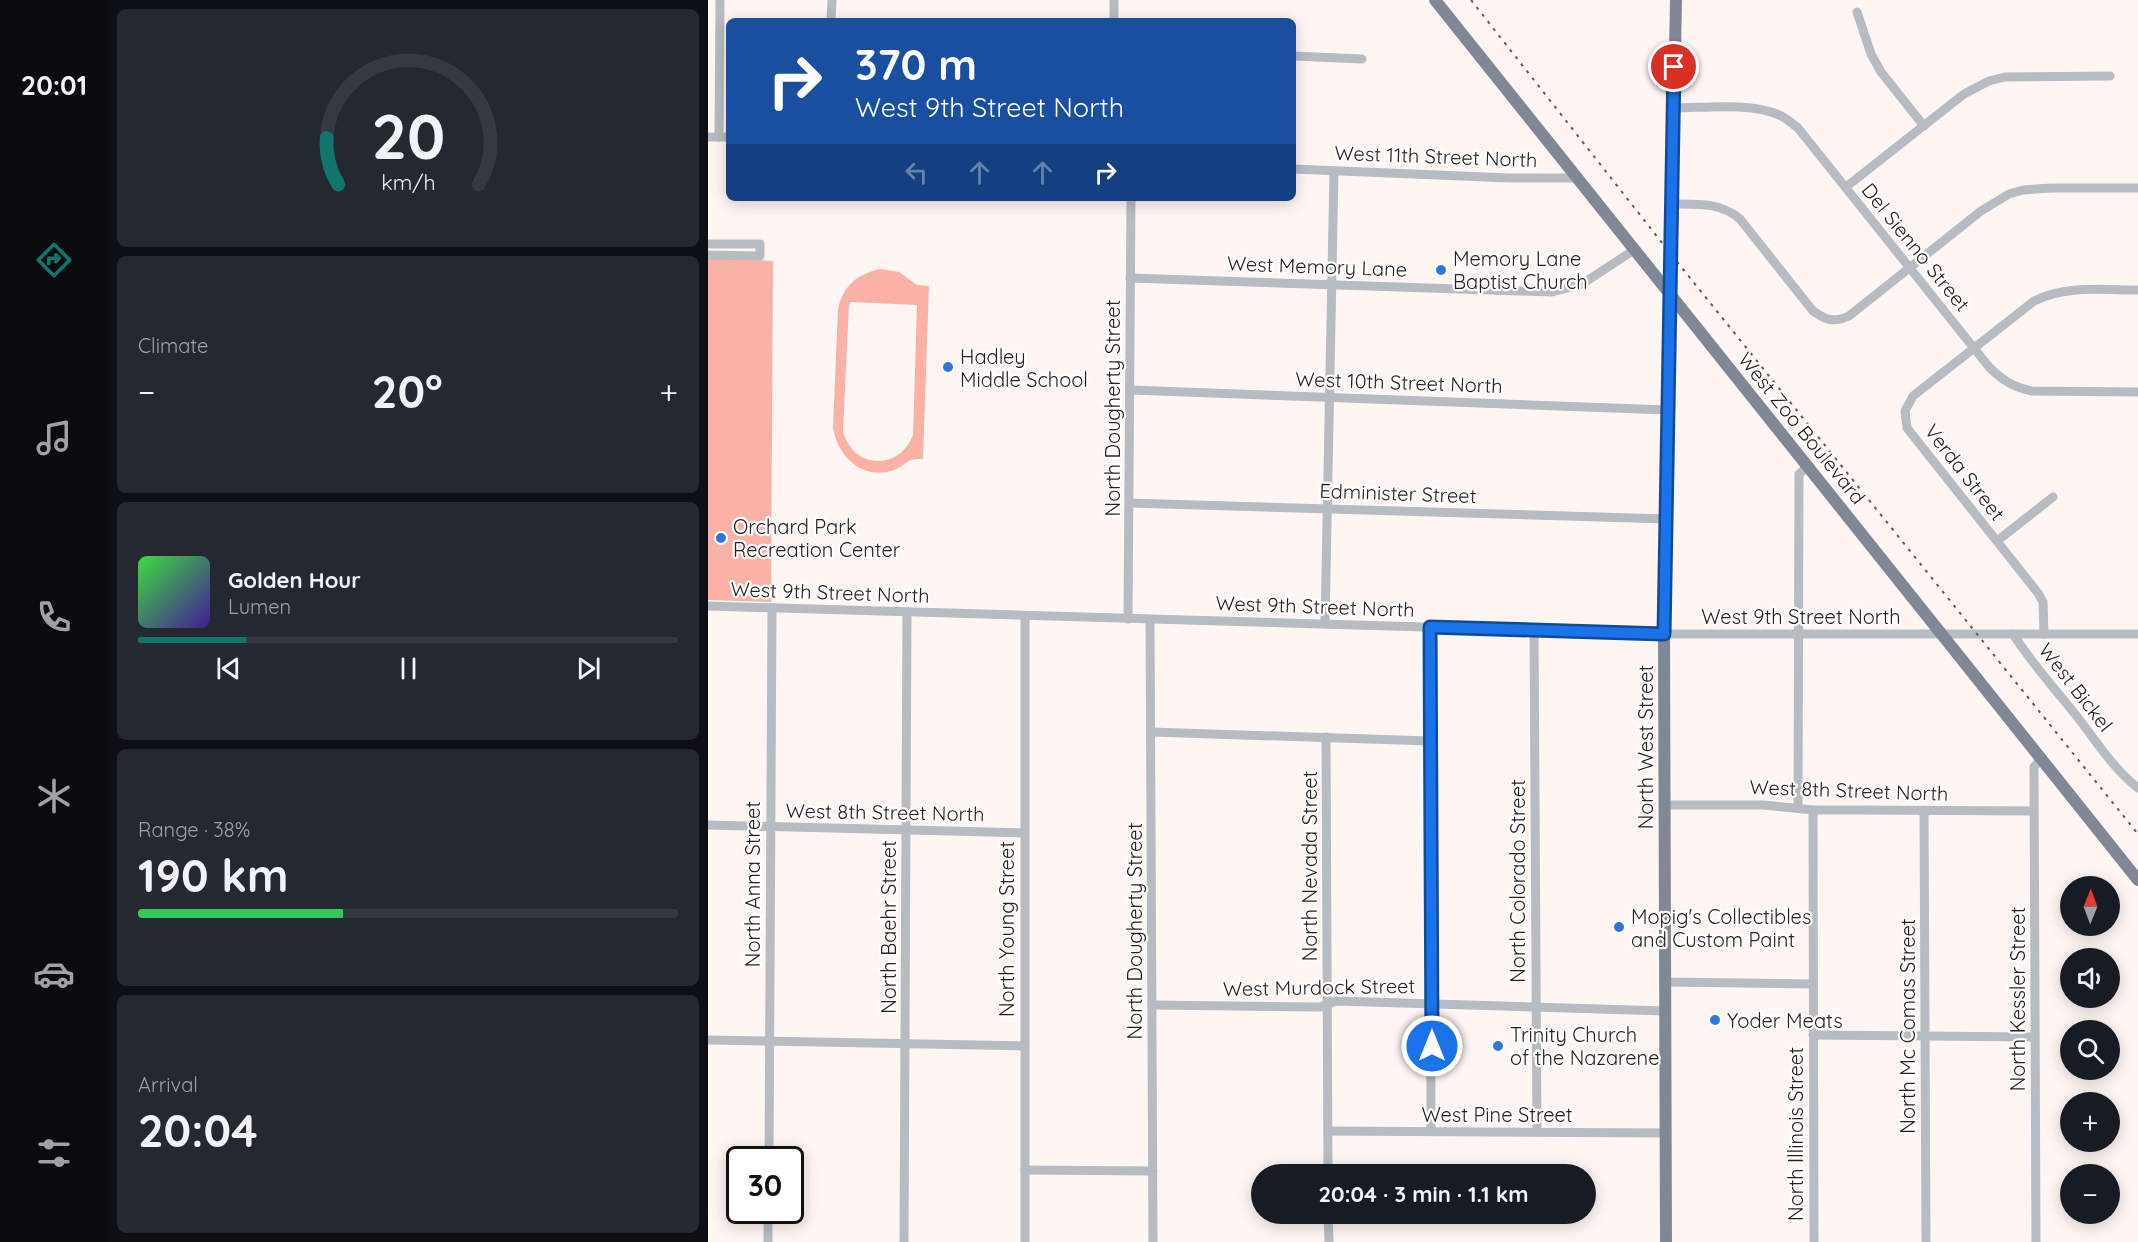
<!DOCTYPE html>
<html lang="en">
<head>
<meta charset="utf-8">
<style>
  :root { --surface:#171b24; --page:#242831; --text:#f1f3f6; --muted:#9ea1a6; --line:#363941; --accent:#0f766e }
  body { margin:0; font-family:Quicksand,sans-serif; background:var(--page); color:var(--text); height:100vh; display:flex; flex-direction:column; font-size:22px; white-space:nowrap }
  * { box-sizing:border-box; margin:0 }
  p { font-size:20px; color:var(--muted) }
  .icon { flex:none; width:33px; height:33px; fill:none; stroke:currentColor; stroke-width:2; stroke-linecap:round; stroke-linejoin:round }
  .map { position:relative; flex:1; overflow:hidden }
  .panel { display:flex; flex-direction:column; gap:9px; padding:9px; background:#0d0f14; width:600px }
  .panel>* { flex:none }
  .hud { position:absolute; left:18px; top:18px; width:570px; height:183px; border-radius:9px; box-shadow:0 3px 15px #0003; background:#1a4fa0; color:#fff; overflow:hidden }
  .needle { width:39px; rotate:1deg }
  .buttons { position:absolute; left:1352px; top:876px; display:grid; gap:12px }
  .buttons a { display:grid; place-items:center; width:60px; height:60px; border-radius:50%; background:var(--surface); box-shadow:0 3px 15px #0003; font-size:30px }
  .speed { position:absolute; left:18px; top:1146px; display:flex; gap:12px; font-size:30px; font-weight:700; text-align:center }
  .speed>* { display:grid; place-content:center; width:78px; height:78px; border-radius:50%; background:var(--surface); box-shadow:0 3px 15px #0003; line-height:1 }
  .speed .limit { border:3px solid #111; border-radius:9px; background:#fff; color:#111 }
  .pin { position:absolute; display:grid; place-items:center; width:51px; height:51px; color:#fff; margin:-26px; border:3px solid #fff; border-radius:50%; box-shadow:0 2px 6px #0007 }
  .me { position:absolute; width:66px; margin:-33px; rotate:0deg; stroke-linejoin:round; filter:drop-shadow(0 0 4px #0008) }
  .turn { display:flex; align-items:center; gap:21px; height:126px; padding:0 30px; font-size:27px }
  .turn .icon { width:78px; height:78px; stroke-width:2.5 }
  .turn b { display:block; font-size:42px; line-height:51px }
  .lanes { display:flex; align-items:center; height:57px; padding:0 30px; background:#0003; justify-content:center; gap:30px; direction:ltr }
  .lanes .off { opacity:.35 }
  .big { font-size:45px; font-weight:700; line-height:1.1 }
  .panel .tile { flex:1; display:flex; flex-direction:column; justify-content:center; gap:9px; min-width:0; padding:0 21px; border-radius:9px; background:var(--page) }
  .panel .dial { align-items:center; gap:0 }
  .dial svg { height:156px; overflow:visible; fill:none; stroke:var(--line); stroke-width:7; stroke-linecap:round; text-anchor:middle }
  .dial text { fill:var(--text); stroke:none }
  .song { display:flex; align-items:center; gap:18px }
  .cover { width:72px; height:72px; border-radius:9px; background:linear-gradient(135deg,hsl(120 70% 55%),hsl(260 70% 35%)) }
  .played { height:6px; border-radius:3px; background:linear-gradient(90deg,var(--accent) 20%,var(--line) 20%) }
  .keys { display:flex; justify-content:space-around; direction:ltr }
  .heat { display:flex; justify-content:space-between; align-items:center; font-size:33px; direction:ltr }
  .charge { height:9px; border-radius:4px; background:linear-gradient(90deg,#34c759 38%,var(--line) 0) }
  .trip { position:absolute; left:543px; top:1164px; width:345px; height:60px; border-radius:30px; background:var(--surface); box-shadow:0 3px 15px #0003; font-weight:700; line-height:60px; text-align:center }
  main { display:flex; flex:1; min-height:0 }
  .menu { display:flex; flex-direction:column; width:108px; justify-content:space-around; align-items:center; background:#090b0e; color:var(--muted) }
  .menu .icon { width:42px; height:42px }
  .menu .on { color:var(--accent) }
  .menu b { font-size:27px; color:var(--text) }
  .map>svg:first-child { display:block }
  .green { fill:#fbb1a5; fill-rule:evenodd }
  .lines { fill:none; stroke-linecap:round; stroke-linejoin:round }
  .minor { stroke:#b7bbc2; stroke-width:9 }
  .major { stroke:#808895; stroke-width:12 }
  .rail { stroke:#615958; stroke-width:2; stroke-dasharray:3 6; stroke-linecap:butt }
  .route-casing { stroke:#114b97; stroke-width:15 }
  .route { stroke:#1a73e8; stroke-width:10 }
  .poi-dot { fill:#2f76e3; stroke:#fff; stroke-width:2 }
  .labels { text-anchor:middle; dominant-baseline:central; stroke-width:4.5; stroke-linejoin:round; paint-order:stroke }
  .street-label { font-size:20px; fill:#28201f; stroke:#fff }
  .poi-label { font-size:20px; fill:#28201f; stroke:#fff; text-anchor:start }
</style>
</head>
<body>
<main>
<nav class="menu">
<b>20:01</b>
<svg class="icon on" aria-label="directions" viewBox="0 0 24 24"><path d="M12 3l9 9-9 9-9-9zM9 14v-3h6M13 9l2 2-2 2"/></svg>
<svg class="icon" aria-label="music" viewBox="0 0 24 24"><path d="M9 18V5l10-2v13"/><circle cx="6" cy="18" r="3"/><circle cx="16" cy="16" r="3"/></svg>
<svg class="icon" aria-label="phone" viewBox="0 0 24 24"><path d="M5 4h4l2 5-3 2q2 4 5 5l2-3 5 2v4C11 20 4 13 5 4z"/></svg>
<svg class="icon" aria-label="climate" viewBox="0 0 24 24"><path d="M12 3v18M4 7l16 10M4 17L20 7"/></svg>
<svg class="icon" aria-label="car" viewBox="0 0 24 24"><path d="M5 17H2v-5l4-1 3-4h7l3 4 3 1v5h-3M9 17h6M6 11h13"/><circle cx="7" cy="17" r="2"/><circle cx="17" cy="17" r="2"/></svg>
<svg class="icon" aria-label="filters" viewBox="0 0 24 24"><path d="M4 7h16M4 17h16"/><circle cx="9" cy="7" r="2"/><circle cx="15" cy="17" r="2"/></svg>
</nav>
<section class="panel">
<div class="tile dial"><svg viewBox="0 0 100 80">
<path d="M14 69A42 42 0 1 1 86 69"/>
<path d="M14 69A42 42 0 0 1 8 45" stroke="#0f766e"/>
<text x="50" y="56" font-size="32" font-weight="700">20</text>
<text x="50" y="72" font-size="11">km/h</text>
</svg></div>
<div class="tile"><p>Climate</p>
<div class="heat"><a>−</a><b class="big">20°</b><a>+</a></div>
</div>
<div class="tile">
<div class="song"><i class="cover"></i><div><b>Golden Hour</b><p>Lumen</p></div></div>
<div class="played"></div>
<div class="keys"><svg class="icon" aria-label="previous" viewBox="0 0 24 24"><path d="M18 5L8 12l10 7zM5 5v14"/></svg><svg class="icon" aria-label="pause" viewBox="0 0 24 24"><path d="M8 5v14M16 5v14"/></svg><svg class="icon" aria-label="next" viewBox="0 0 24 24"><path d="M6 5l10 7-10 7zM19 5v14"/></svg></div>
</div>
<div class="tile"><p>Range · 38%</p><b class="big">190 km</b><div class="charge"></div></div>
<div class="tile"><p>Arrival</p><b class="big">20:04</b></div>
</section>
<div class="map">
<svg width="1430" height="1242" viewBox="0 0 1430 1242">
  <rect width="100%" height="100%" fill="#fff6f4"/>
  <g class="green">
    <path d="M0 258 65 261 63 602 0 600Z"/>
    <path d="M173 269 191 272 209 285 221 286 215 459C198 458 200 464 186 470 155 481 130 457 125 428L130 309C135 286 150 273 173 269ZM143 302 209 305 205 435C191 472 143 469 135 430L141 305Z"/>
  </g>
  <g class="lines">
    <g class="minor">
      <path d="M1149 12 1163 54 1173 72 1216 126"/>
      <path d="M123 21 124 0"/>
      <path d="M406 21V0"/>
      <path d="M585 56 654 59"/>
      <path d="M966 108C996 108 1043 102 1071 115 1078 118 1084 123 1090 128L1281 367C1294 380 1305 387 1324 391L1430 392"/>
      <path d="M0 137H21"/>
      <path d="M11 137 12 0"/>
      <path d="M585 169 801 178H869"/>
      <path d="M1138 187 1256 94 1281 81 1297 77 1402 76"/>
      <path d="M964 204C989 204 1012 202 1032 219L1105 311C1118 320 1126 323 1141 316L1273 211 1301 194 1315 190 1343 188H1430"/>
      <path d="M0 244H52V256L0 255"/>
      <path d="M422 278 844 292 874 284 926 250"/>
      <path d="M422 390 959 410"/>
      <path d="M421 503 958 519"/>
      <path d="M1289 541 1345 497"/>
      <path d="M0 606 956 634H1430"/>
      <path d="M317 616V1242"/>
      <path d="M420 619 423 198"/>
      <path d="M442 620 445 1242"/>
      <path d="M617 624 626 171"/>
      <path d="M722 627 723 1131"/>
      <path d="M826 630 829 1132"/>
      <path d="M1305 634C1323 662 1346 688 1367 714 1387 739 1405 769 1430 788"/>
      <path d="M1336 634 1335 602 1330 593 1199 428 1197 411 1205 396 1326 301C1357 285 1395 290 1430 290"/>
      <path d="M443 732 722 741"/>
      <path d="M618 737 620 1174"/>
      <path d="M956 805H1056L1105 810H1149L1325 811"/>
      <path d="M1090 808 1091 474 1100 466"/>
      <path d="M1105 810 1106 1242"/>
      <path d="M1216 811 1218 1242"/>
      <path d="M0 825 316 833"/>
      <path d="M957 982 1105 984"/>
      <path d="M444 1005 605 1007H612L628 1001 957 1011"/>
      <path d="M1105 1035 1327 1037"/>
      <path d="M0 1040 317 1046"/>
      <path d="M620 1131 958 1133"/>
      <path d="M61 1160 64 608"/>
      <path d="M317 1170 445 1171"/>
      <path d="M620 1214 621 1242"/>
      <path d="M60 1242V1210"/>
      <path d="M196 1242 199 612"/>
      <path d="M1328 1242 1326 767 1333 759"/>
    </g>
    <g class="major">
      <path d="M727 0 1430 880"/>
      <path d="M958 1242 956 634 968 0"/>
    </g>
    <path class="rail" d="M763 0 962 253 1430 834"/>
  </g>
  <g class="lines">
    <defs>
      <path id="route" d="M724 1046 722 627 956 634 966 67"/>
    </defs>
    <use href="#route" class="route-casing"/>
    <use href="#route" class="route"/>
  </g>
  <g class="poi-dot">
    <circle cx="733" cy="270" r="6"/>
    <circle cx="240" cy="367" r="6"/>
    <circle cx="13" cy="538" r="6"/>
    <circle cx="911" cy="927" r="6"/>
    <circle cx="1007" cy="1020" r="6"/>
    <circle cx="790" cy="1046" r="6"/>
  </g>
  <g class="labels">
    <g class="street-label">
      <text transform="translate(728 156) rotate(2)">West 11th Street North</text>
      <text transform="translate(1208 247) rotate(51)">Del Sienno Street</text>
      <text transform="translate(609 266) rotate(2)">West Memory Lane</text>
      <text transform="translate(691 382) rotate(2)">West 10th Street North</text>
      <text transform="translate(404 408) rotate(-90)">North Dougherty Street</text>
      <text transform="translate(1094 428) rotate(51)">West Zoo Boulevard</text>
      <text transform="translate(1257 472) rotate(52)">Verda Street</text>
      <text transform="translate(690 493) rotate(2)">Edminister Street</text>
      <text transform="translate(122 592) rotate(2)">West 9th Street North</text>
      <text transform="translate(607 606) rotate(2)">West 9th Street North</text>
      <text x="1093" y="616">West 9th Street North</text>
      <text transform="translate(1368 687) rotate(52)">West Bickel</text>
      <text transform="translate(937 747) rotate(-90)">North West Street</text>
      <text transform="translate(1141 790) rotate(2)">West 8th Street North</text>
      <text transform="translate(177 812) rotate(1)">West 8th Street North</text>
      <text transform="translate(601 866) rotate(-90)">North Nevada Street</text>
      <text transform="translate(809 881) rotate(-90)">North Colorado Street</text>
      <text transform="translate(44 884) rotate(-90)">North Anna Street</text>
      <text transform="translate(180 927) rotate(-90)">North Baehr Street</text>
      <text transform="translate(298 929) rotate(-90)">North Young Street</text>
      <text transform="translate(426 931) rotate(-90)">North Dougherty Street</text>
      <text transform="translate(611 987) rotate(-1)">West Murdock Street</text>
      <text transform="translate(1309 999) rotate(-90)">North Kessler Street</text>
      <text transform="translate(1199 1026) rotate(-90)">North Mc Comas Street</text>
      <text x="789" y="1114">West Pine Street</text>
      <text transform="translate(1087 1134) rotate(-90)">North Illinois Street</text>
    </g>
    <g class="poi-label">
      <text x="745" y="258">Memory Lane<tspan x="745" dy="23">Baptist Church</tspan></text>
      <text x="252" y="356">Hadley<tspan x="252" dy="23">Middle School</tspan></text>
      <text x="25" y="526">Orchard Park<tspan x="25" dy="23">Recreation Center</tspan></text>
      <text x="923" y="916">Mopig's Collectibles<tspan x="923" dy="23">and Custom Paint</tspan></text>
      <text x="1019" y="1020">Yoder Meats</text>
      <text x="802" y="1034">Trinity Church<tspan x="802" dy="23">of the Nazarene</tspan></text>
    </g>
  </g>
</svg>
<div class="buttons">
<a><svg class="needle" viewBox="-14 -14 28 28"><path d="M0-13l5 13h-10z" fill="#e53935"/><path d="M0 13l5-13h-10z" fill="#9ea1a6"/></svg></a>
<a><svg class="icon" aria-label="sound" viewBox="0 0 24 24"><path d="M4 9h4l5-4v14l-5-4H4zM17 9q2 3 0 6"/></svg></a>
<a><svg class="icon" aria-label="search" viewBox="0 0 24 24"><circle cx="10" cy="10" r="6"/><path d="M15 15l6 6"/></svg></a>
<a>+</a>
<a>−</a>
</div>
<div class="speed"><div class="limit">30</div></div>
<div class="pin" style="left:966px;top:67px;background:#d93025"><svg class="icon" aria-label="arrive" viewBox="0 0 24 24"><path d="M6 21V4h12l-3 4 3 4H6"/></svg></div>
<svg class="me" style="left:724px;top:1046px" viewBox="-20 -20 40 40"><circle r="17" fill="#1a73e8" stroke="#fff" stroke-width="3"/><path d="M0-11L8 9 0 5-8 9z" fill="#fff"/></svg>
<div class="trip">20:04 · 3 min · 1.1 km</div>
<div class="hud">
<div class="turn"><svg class="icon" aria-label="right" viewBox="0 0 24 24"><path d="M7 20v-9h11M14 6l5 5-5 5"/></svg><div><b>370 m</b>West 9th Street North</div></div>
<div class="lanes"><svg class="icon off" aria-label="left" viewBox="0 0 24 24"><path d="M17 20v-9H6M10 6l-5 5 5 5"/></svg><svg class="icon off" aria-label="ahead" viewBox="0 0 24 24"><path d="M12 20V5M6 11l6-6 6 6"/></svg><svg class="icon off" aria-label="ahead" viewBox="0 0 24 24"><path d="M12 20V5M6 11l6-6 6 6"/></svg><svg class="icon" aria-label="right" viewBox="0 0 24 24"><path d="M7 20v-9h11M14 6l5 5-5 5"/></svg></div>
</div>
</div>
</main>
</body>
</html>
